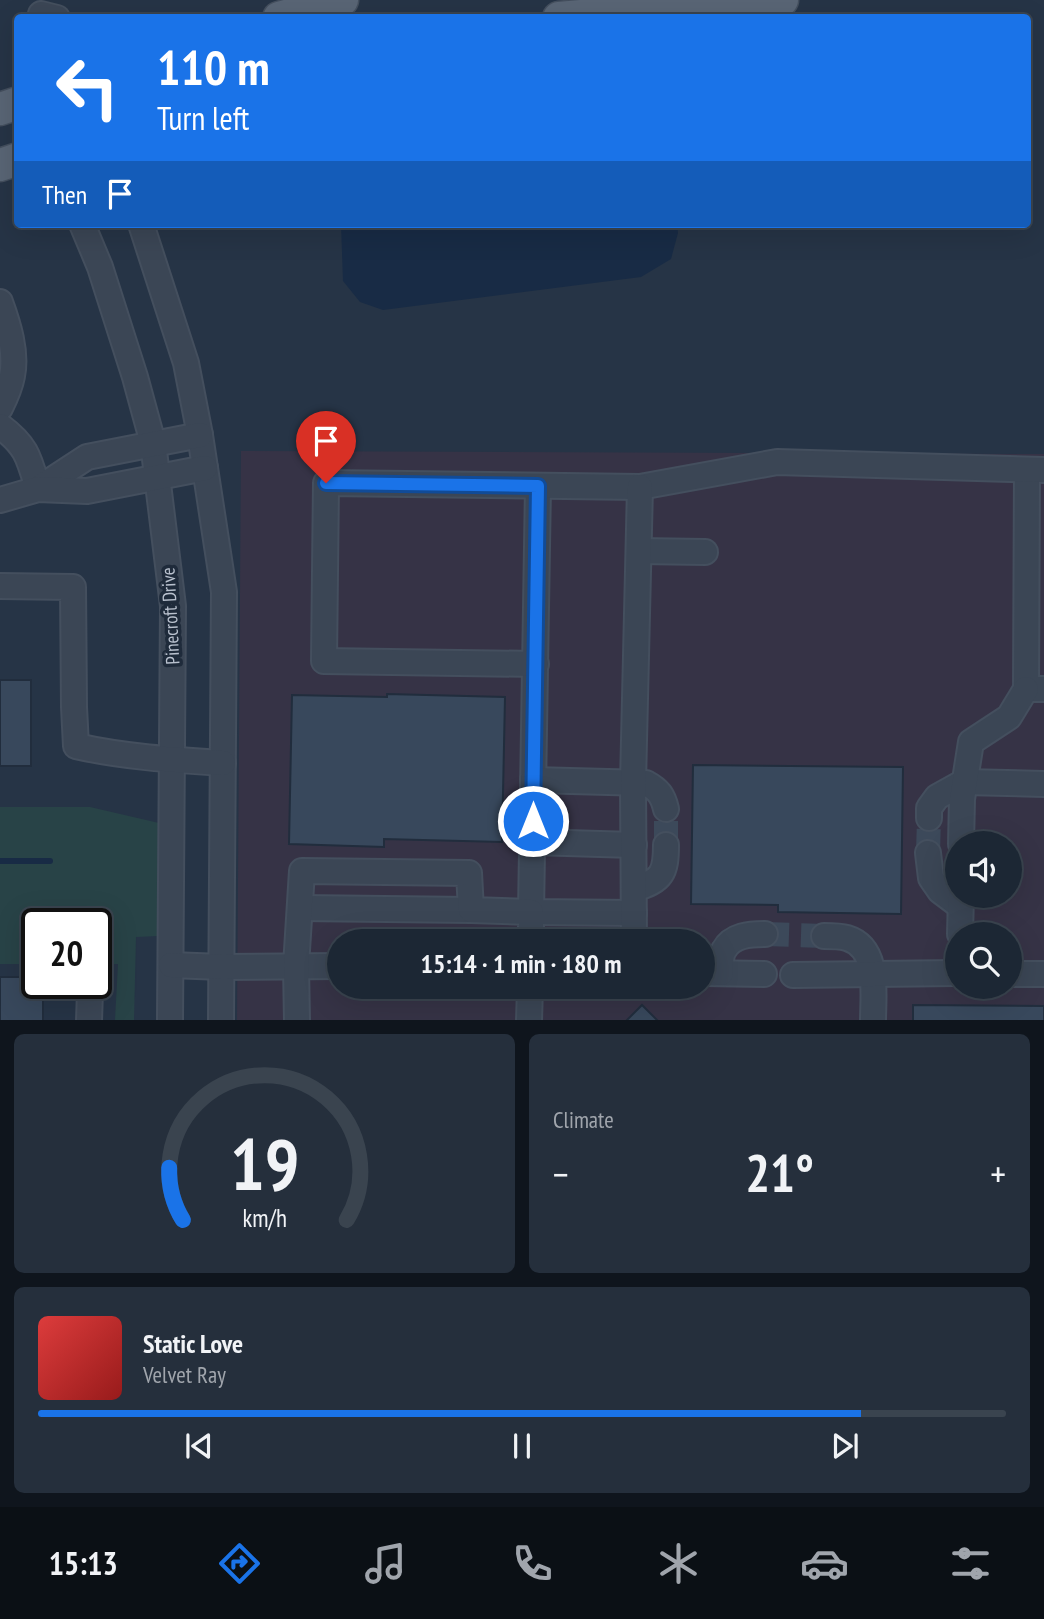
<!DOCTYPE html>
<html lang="en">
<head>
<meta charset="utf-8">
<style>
  :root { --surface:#1c2734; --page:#252f3c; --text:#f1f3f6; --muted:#a0a5ac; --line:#3a444f; --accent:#1a73e8 }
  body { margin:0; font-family:"PT Sans Narrow",sans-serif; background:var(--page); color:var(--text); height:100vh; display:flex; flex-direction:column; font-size:26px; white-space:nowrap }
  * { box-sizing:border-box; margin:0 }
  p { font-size:23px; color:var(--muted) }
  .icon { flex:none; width:38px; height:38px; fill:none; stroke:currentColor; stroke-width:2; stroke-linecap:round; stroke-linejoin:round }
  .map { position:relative; height:1020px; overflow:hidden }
  .panel { display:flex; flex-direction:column; gap:14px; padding:14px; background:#0f151d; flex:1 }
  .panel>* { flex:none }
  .banner { position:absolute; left:14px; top:14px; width:1017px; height:214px; border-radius:7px; box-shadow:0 7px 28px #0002,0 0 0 2px var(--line); background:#1a73e8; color:#fff; overflow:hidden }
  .controls { position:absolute; left:945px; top:831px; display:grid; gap:14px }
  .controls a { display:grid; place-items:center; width:77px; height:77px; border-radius:50%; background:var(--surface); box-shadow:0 7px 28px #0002,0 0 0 2px var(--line); font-size:35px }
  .speed { position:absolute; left:21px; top:908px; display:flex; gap:14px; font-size:35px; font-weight:700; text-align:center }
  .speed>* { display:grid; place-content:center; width:91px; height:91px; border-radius:50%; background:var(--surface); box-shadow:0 7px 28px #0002,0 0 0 2px var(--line); line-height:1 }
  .speed .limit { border:4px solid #111; border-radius:10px; background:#fff; color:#111 }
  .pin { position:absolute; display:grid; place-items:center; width:60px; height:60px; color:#fff; margin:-72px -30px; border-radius:50% 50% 50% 0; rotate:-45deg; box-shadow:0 0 7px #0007 }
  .pin .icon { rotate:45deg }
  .me { position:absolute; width:77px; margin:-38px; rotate:0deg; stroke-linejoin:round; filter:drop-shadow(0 0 5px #0008) }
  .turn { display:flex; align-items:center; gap:24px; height:147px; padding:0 28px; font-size:32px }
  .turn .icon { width:91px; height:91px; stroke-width:2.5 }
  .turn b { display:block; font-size:49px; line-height:60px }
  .then { display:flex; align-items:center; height:66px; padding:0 28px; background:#0003; gap:14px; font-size:26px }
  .big { font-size:52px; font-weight:700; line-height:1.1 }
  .panel .tile { flex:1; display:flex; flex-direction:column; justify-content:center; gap:10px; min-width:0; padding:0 24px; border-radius:10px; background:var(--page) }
  .panel .dial { align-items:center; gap:0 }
  .dial svg { height:182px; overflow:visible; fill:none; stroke:var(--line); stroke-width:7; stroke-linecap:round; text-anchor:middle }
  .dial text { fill:var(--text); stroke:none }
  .song { display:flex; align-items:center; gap:21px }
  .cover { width:84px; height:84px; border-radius:10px; background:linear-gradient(135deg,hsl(0 70% 55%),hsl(0 70% 35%)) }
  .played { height:7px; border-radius:4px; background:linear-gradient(90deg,var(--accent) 85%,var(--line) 85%) }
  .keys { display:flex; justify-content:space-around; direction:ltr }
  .heat { display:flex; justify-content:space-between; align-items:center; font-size:38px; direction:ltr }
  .panel .tiles { flex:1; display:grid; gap:14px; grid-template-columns:1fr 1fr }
  .tile:last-child { grid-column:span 2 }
  .trip { position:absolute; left:327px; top:929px; width:388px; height:70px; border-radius:35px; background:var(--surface); box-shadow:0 7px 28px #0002,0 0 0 2px var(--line); font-weight:700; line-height:70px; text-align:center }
  .dock { display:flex; height:112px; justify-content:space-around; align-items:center; background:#0b1015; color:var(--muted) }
  .dock .icon { width:49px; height:49px }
  .dock .on { color:var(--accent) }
  .dock b { font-size:32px; color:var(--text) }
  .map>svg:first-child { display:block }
  .medical { fill:#363346; fill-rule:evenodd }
  .green { fill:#284347 }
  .water { fill:#182b45 }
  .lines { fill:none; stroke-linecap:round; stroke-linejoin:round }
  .stream { stroke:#182b45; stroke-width:6 }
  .building { fill:#38485c; stroke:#212d3d; stroke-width:2 }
  .minor-tunnel { stroke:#3c495a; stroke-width:24; stroke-dasharray:24 12; stroke-linecap:butt }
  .minor-casing { stroke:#444f5e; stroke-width:28 }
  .major-casing { stroke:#444f5e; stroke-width:35 }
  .minor { stroke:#3b4655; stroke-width:24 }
  .major { stroke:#596575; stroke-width:32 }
  .route-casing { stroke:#114b97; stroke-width:18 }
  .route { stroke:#1a73e8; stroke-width:12 }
  .labels { text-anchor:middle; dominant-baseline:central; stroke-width:7; stroke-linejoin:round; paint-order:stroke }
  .street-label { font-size:19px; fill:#b9c1ce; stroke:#1f2b3b }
</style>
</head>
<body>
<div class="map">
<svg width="1044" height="1021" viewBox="0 0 1044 1021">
  <rect width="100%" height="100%" fill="#263446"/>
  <path class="medical" d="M241 451 1044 454V1020L237 1021ZM957 844H1010V896H957ZM957 934H1010V987H957ZM340 942H704V987H340Z"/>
  <path class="green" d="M0 807H90L159 823 158 936 136 937 134 1020H115L118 964H96V924H37V964H0Z"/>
  <path class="water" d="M341 224H677L678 233 671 259 641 277 383 310 360 302 343 281Z"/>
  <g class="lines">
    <path class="stream" d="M0 861H50"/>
  </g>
  <g class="building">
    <rect x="0" y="680" width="31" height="86"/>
    <path d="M387 694 505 697 502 842 384 839V847L289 844 292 695 387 697Z"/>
    <path d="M693 765 903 767 901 914 778 912V905L691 904Z"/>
    <path d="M0 977H37V984H43V1021H0Z"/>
    <path d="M642 1005 658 1021H626Z"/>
    <path d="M913 1005 1044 1006V1021H913Z"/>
  </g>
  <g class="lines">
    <g class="minor-tunnel">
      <path d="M666 845V809"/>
      <path d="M928 853 929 818"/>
      <path d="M765 934 824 936"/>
    </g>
    <defs>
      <g id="minor">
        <path d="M41 14 57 18"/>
        <path d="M82 224 100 267 135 377 153 443 173 606 170 1021"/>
        <path d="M141 224 186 363 200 435 224 592 221 1021"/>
        <path d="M0 302C8 324 17 352 12 376 10 387 5 398 0 408"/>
        <path d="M0 426C27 446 29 458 38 489"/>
        <path d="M1027 471 1026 689H1044"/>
        <path d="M538 486 531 912 634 913"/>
        <path d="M38 489 87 457 200 435"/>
        <path d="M0 500 38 489 87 491 205 468"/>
        <path d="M639 551 705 552"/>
        <path d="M0 586 73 587 74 707 76 746C124 757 174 760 223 763"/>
        <path d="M536 664 324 661 326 483 640 487 777 462 1044 470"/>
        <path d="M533 780 646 783C659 790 663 796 666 809"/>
        <path d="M929 818V808L937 797 964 782 1044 784"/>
        <path d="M532 842 634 845"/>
        <path d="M961 844 962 799 971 742 1009 717 1026 689"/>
        <path d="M928 853 931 878 940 891 960 906"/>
        <path d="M634 889C662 881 666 873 666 845"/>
        <path d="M300 908 471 910"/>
        <path d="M960 934 961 896"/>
        <path d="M824 936C832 936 840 936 847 938 880 948 873 993 873 1021"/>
        <path d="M634 942 633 783 640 487"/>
        <path d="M171 965 222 967 340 966"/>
        <path d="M704 973 764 974"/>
        <path d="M721 973C721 966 720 956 724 950 732 935 750 934 765 934"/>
        <path d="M1010 974H1044"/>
        <path d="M793 975 957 973"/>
        <path d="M89 1021 90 991"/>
        <path d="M297 1021 296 966 302 871 469 873 471 910 531 912V942"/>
        <path d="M529 1021 530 987"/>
      </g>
      <g id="major">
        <path d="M279 18 342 0"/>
        <path d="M559 18 709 4 782 0"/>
        <path d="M0 109 18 103"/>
        <path d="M0 165 18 159"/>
      </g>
    </defs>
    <use href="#minor" class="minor-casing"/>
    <use href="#major" class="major-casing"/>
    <use href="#minor" class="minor"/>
    <use href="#major" class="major"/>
  </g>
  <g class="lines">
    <defs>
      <path id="route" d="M326 483 538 486 533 821"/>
    </defs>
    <use href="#route" class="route-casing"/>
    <use href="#route" class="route"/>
  </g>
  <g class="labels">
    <g class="street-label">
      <text transform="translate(170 616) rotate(-93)">Pinecroft Drive</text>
    </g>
  </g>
</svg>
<div class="controls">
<a><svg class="icon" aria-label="sound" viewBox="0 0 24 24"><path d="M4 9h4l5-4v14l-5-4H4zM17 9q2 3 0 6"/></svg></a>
<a><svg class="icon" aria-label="search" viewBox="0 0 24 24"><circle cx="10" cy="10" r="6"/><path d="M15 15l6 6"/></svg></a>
</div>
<div class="speed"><div class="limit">20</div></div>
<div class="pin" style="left:326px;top:483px;background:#d93025"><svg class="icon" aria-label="arrive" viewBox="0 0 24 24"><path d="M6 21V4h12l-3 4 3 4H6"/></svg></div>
<svg class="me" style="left:533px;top:821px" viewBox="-20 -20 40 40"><circle r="17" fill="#1a73e8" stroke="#fff" stroke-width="3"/><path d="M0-11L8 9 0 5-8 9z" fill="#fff"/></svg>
<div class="trip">15:14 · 1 min · 180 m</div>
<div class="banner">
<div class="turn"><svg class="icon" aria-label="left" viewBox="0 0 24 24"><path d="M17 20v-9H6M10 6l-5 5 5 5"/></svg><div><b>110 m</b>Turn left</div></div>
<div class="then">Then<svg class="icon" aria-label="arrive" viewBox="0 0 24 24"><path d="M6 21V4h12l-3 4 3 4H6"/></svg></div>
</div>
</div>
<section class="panel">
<div class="tiles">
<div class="tile dial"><svg viewBox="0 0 100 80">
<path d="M14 69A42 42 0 1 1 86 69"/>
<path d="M14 69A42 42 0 0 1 8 46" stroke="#1a73e8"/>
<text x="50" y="56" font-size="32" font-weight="700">19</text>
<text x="50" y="72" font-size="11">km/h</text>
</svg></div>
<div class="tile"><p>Climate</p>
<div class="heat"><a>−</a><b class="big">21°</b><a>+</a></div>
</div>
<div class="tile">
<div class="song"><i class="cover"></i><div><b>Static Love</b><p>Velvet Ray</p></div></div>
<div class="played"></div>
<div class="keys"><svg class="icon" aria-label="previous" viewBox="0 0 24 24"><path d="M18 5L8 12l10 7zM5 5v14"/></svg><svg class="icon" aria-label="pause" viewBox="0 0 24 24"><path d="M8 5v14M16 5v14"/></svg><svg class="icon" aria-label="next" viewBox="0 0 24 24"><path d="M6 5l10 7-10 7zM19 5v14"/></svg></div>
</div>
</div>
</section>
<nav class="dock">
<b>15:13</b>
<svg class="icon on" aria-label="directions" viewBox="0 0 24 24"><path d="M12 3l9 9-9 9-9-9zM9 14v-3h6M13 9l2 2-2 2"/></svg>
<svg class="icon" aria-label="music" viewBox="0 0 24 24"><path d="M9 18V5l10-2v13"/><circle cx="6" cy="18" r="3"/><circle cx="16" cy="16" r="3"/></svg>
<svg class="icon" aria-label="phone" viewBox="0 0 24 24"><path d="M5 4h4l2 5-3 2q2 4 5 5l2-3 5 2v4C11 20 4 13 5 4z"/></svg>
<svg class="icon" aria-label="climate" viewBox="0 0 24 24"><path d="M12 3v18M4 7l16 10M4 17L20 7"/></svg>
<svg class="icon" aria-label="car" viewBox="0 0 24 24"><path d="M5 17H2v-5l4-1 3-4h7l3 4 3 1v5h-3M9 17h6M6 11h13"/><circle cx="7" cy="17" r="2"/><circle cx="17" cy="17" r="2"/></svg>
<svg class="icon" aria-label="filters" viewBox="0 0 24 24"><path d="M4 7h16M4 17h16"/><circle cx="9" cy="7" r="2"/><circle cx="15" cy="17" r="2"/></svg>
</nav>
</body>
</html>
